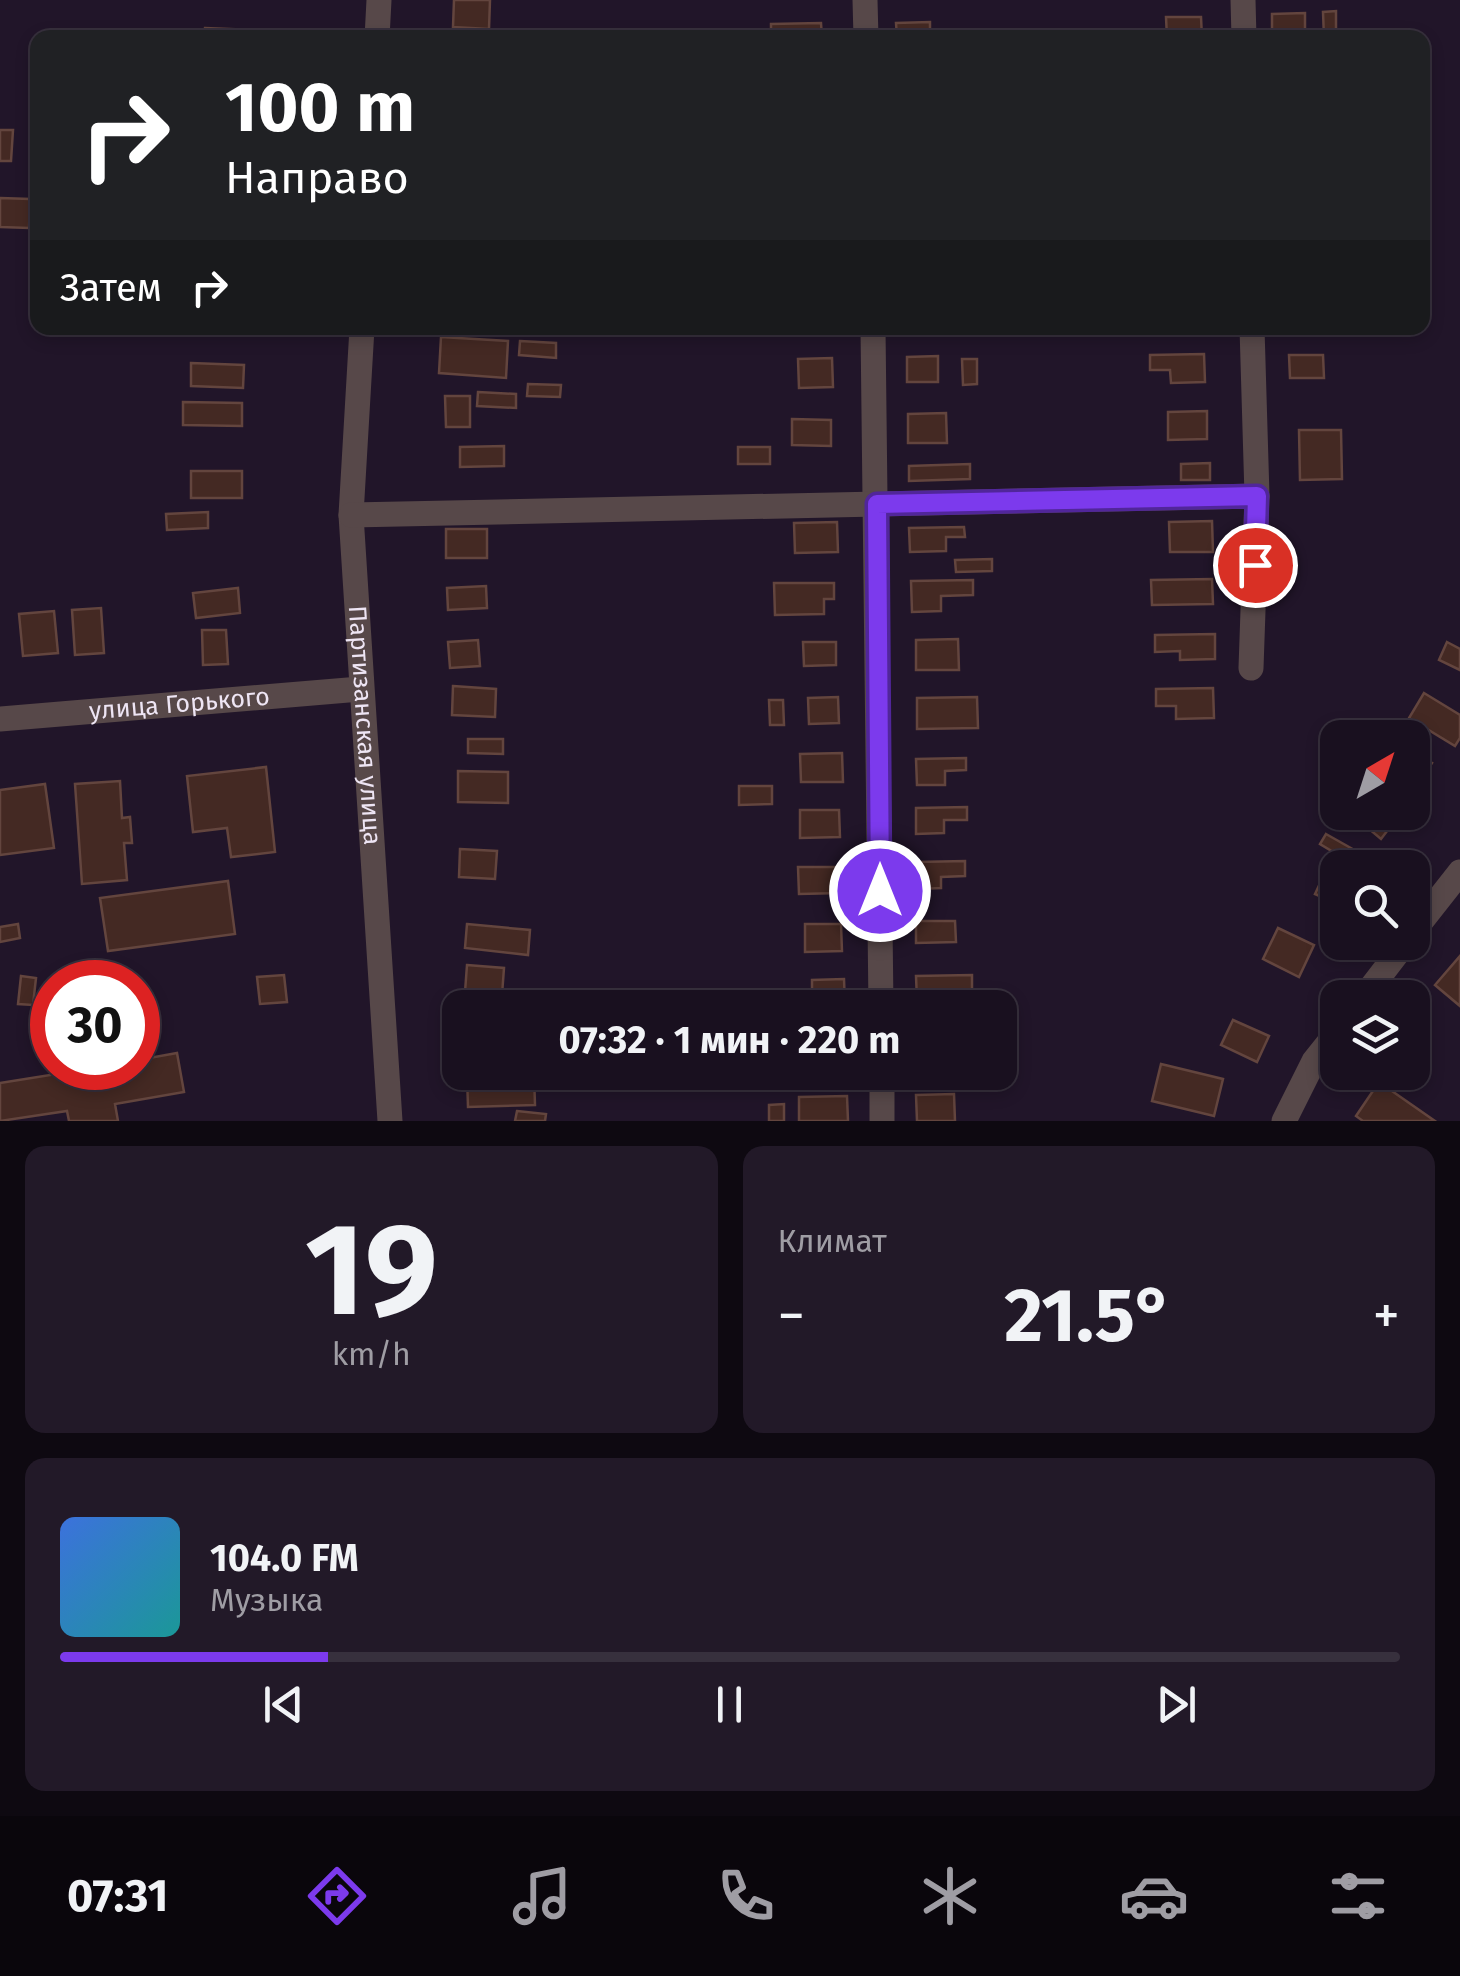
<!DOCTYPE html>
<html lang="ru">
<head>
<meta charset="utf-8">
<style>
  :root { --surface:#19101f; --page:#221928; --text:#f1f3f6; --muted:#9f9da4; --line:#37303d; --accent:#7c3aed }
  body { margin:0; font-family:"Fira Sans",sans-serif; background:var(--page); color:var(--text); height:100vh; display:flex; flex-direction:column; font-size:38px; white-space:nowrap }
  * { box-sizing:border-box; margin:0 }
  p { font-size:32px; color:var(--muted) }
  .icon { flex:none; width:55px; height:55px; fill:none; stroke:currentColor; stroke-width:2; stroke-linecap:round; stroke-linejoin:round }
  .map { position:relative; height:1121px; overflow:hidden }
  .panel { display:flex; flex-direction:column; gap:25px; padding:25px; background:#0e0911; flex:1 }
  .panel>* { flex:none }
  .banner { position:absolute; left:30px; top:30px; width:1400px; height:305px; border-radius:20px; box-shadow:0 5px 15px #0003,0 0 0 2px var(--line); background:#202124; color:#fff; overflow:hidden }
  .needle { width:65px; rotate:39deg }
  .controls { position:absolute; left:1320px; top:720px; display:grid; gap:20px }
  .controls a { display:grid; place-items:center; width:110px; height:110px; border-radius:20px; background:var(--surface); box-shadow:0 5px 15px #0003,0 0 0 2px var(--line); font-size:50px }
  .speed { position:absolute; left:30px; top:960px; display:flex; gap:20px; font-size:50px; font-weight:700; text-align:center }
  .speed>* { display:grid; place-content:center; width:130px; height:130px; border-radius:50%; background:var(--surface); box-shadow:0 5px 15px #0003,0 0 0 2px var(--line); line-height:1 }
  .speed .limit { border:15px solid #d22; background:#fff; color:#111 }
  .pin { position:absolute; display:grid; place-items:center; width:85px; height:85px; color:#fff; margin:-42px; border:5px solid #fff; border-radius:50%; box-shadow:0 2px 10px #0007 }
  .me { position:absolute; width:110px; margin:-55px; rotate:0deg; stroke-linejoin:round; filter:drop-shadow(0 0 8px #0008) }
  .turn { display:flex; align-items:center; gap:35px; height:210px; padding:0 30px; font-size:45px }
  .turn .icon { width:130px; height:130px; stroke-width:2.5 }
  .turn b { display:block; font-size:70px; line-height:85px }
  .then { display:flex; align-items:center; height:95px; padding:0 30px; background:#0003; gap:20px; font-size:38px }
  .big { font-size:75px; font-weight:700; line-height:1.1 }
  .panel .tile { flex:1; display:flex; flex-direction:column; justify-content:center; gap:15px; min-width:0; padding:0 35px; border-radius:20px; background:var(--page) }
  .panel .dial { align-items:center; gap:0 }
  .dial b { font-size:130px; line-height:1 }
  .song { display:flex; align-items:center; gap:30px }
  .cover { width:120px; height:120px; border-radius:15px; background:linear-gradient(135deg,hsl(220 70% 55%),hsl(180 70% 35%)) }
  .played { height:10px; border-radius:5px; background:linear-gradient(90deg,var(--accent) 20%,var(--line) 20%) }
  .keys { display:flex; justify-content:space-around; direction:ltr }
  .heat { display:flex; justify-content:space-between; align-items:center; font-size:55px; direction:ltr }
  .panel .tiles { flex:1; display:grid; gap:25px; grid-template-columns:1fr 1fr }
  .tile:last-child { grid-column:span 2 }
  .trip { position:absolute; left:442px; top:990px; width:575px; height:100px; border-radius:20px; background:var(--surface); box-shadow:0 5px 15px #0003,0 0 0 2px var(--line); font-weight:700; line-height:100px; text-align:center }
  .menu { display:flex; height:160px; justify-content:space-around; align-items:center; background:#0a060c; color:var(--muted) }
  .menu .icon { width:70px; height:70px }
  .menu .active { color:var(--accent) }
  .menu b { font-size:45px; color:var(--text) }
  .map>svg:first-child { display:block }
  .building { fill:#442923; stroke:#63453e; stroke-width:2.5 }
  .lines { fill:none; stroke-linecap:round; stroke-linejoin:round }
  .minor { stroke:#574849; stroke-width:25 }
  .route-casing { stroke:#51269a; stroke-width:25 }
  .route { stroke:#7c3aed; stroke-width:18 }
  .labels { text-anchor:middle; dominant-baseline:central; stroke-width:10; stroke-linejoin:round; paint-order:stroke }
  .street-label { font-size:25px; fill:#eee5f4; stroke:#211529 }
</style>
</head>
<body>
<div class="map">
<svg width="1460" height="1121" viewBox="0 0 1460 1121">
  <rect width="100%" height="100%" fill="#211529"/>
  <g class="building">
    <path d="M454 0H490L489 29 453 27Z"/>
    <path d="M1336 11V38H1324L1323 12Z"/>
    <path d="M1305 13V38H1272V14Z"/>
    <path d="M1166 17H1201L1202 38H1167Z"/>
    <path d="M930 22V38H897L896 23Z"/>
    <path d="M821 23 822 38H771V24Z"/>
    <path d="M205 28 253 30 252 38H204Z"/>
    <path d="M0 130H13L11 161H0Z"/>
    <path d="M0 198 30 199 29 228 0 227Z"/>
    <path d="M441 337 508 341 506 378 439 373Z"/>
    <path d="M520 341 556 343V358L519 355Z"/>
    <path d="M1204 354 1205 382 1171 383 1170 370H1150V355Z"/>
    <path d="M1289 355H1323L1324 378H1290Z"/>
    <path d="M938 356V382H907V357Z"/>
    <path d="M832 358 833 387 799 388 798 359Z"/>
    <path d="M962 359H977V384L963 385Z"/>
    <path d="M191 363 244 365 243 388 191 386Z"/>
    <path d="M528 384 561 385 560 397 527 396Z"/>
    <path d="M478 392 516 394V408L477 406Z"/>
    <path d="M445 396H470V427H446Z"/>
    <path d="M183 402 242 403V426L183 425Z"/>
    <path d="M1207 411V439L1168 440V412Z"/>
    <path d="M946 413 947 443H908V414Z"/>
    <path d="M792 419 831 420V446L792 445Z"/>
    <path d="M1299 430H1341L1342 479 1300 480Z"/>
    <path d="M504 446V466L460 467V447Z"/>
    <rect x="738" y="447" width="32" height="17"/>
    <path d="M1210 463V480H1181V464Z"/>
    <path d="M970 464V479L909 481V466Z"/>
    <rect x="191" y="471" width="51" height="27"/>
    <path d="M208 512V528L167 530 166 514Z"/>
    <path d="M1212 521 1213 552H1170L1169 522Z"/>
    <path d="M837 522 838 552 795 553 794 523Z"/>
    <path d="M964 527 965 537H946V551L910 552 909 528Z"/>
    <rect x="446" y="529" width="41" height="29"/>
    <path d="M992 559V571L956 572 955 560Z"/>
    <path d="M1212 579 1213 604 1152 605 1151 580Z"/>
    <path d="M973 580V595L941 596V611L912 612 911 581Z"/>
    <path d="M774 583H834V599H824V614L775 615Z"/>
    <path d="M486 586 487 608 448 610 447 588Z"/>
    <path d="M238 588 240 613 196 618 193 593Z"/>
    <path d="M101 608 104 653 75 655 72 610Z"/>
    <path d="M54 611 58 653 23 656 19 614Z"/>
    <path d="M202 630H226L228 664 203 665Z"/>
    <path d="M1215 634V659L1180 660V651L1155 652V635Z"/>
    <path d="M958 639 959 670H916V640Z"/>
    <path d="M478 640 480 666 450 668 448 642Z"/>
    <path d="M803 642H836V665L804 666Z"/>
    <path d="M1447 642 1460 649V670L1439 660Z"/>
    <path d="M453 686 496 689 495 717 452 715Z"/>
    <path d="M1213 688 1214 718 1176 719V706H1156V689Z"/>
    <path d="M1424 693 1460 715V738L1455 746 1409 718Z"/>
    <path d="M838 697 839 723 809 724 808 698Z"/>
    <path d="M977 697 978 728 917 729V698Z"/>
    <path d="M769 700H783L784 725H770Z"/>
    <path d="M468 739H503V754L468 753Z"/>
    <path d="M1412 751 1432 763 1423 777 1412 770Z"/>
    <path d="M842 753 843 782H801L800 754Z"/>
    <path d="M966 758V770L945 771V785H917L916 759Z"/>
    <path d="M266 767 275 852 231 857 227 828 193 832 187 776Z"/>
    <path d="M458 771 508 772V803L458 802Z"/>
    <path d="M120 781 122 818 130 817 132 843H124L127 880 82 884 75 784Z"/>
    <path d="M45 784 54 848 0 855V790Z"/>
    <path d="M739 786H772V804L739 805Z"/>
    <path d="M967 807V820H944V833L916 834V808Z"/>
    <path d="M800 810H839L840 837 800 838Z"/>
    <path d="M1349 812H1389L1397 818 1381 839Z"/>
    <path d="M1326 834 1356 851 1350 862 1320 844Z"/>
    <path d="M460 849 497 851 495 879 459 877Z"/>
    <path d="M965 861V876L941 877V888L918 889 917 862Z"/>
    <path d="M1329 864 1338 868V904L1315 894Z"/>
    <path d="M798 867H840L841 893 799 894Z"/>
    <path d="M228 881 235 934 108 951 100 898Z"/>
    <path d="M916 921H955L956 942 916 943Z"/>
    <path d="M18 924 20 938 0 942V927Z"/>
    <path d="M467 924 530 930 528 955 465 948Z"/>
    <path d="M805 924H841L842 951 805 952Z"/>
    <path d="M1278 928 1314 945 1299 977 1263 959Z"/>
    <path d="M1460 956V1006L1435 985Z"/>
    <path d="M467 965 504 968 502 995 465 992Z"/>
    <path d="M284 975 287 1002 260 1004 257 977Z"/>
    <path d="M972 975V992H944V1001H917L916 976Z"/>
    <path d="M21 976 36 978 33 1005 18 1004Z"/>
    <path d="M844 979 845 1006 812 1007V980Z"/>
    <path d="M1233 1020 1269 1036 1257 1062 1221 1045Z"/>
    <path d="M177 1053 184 1092 115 1104 118 1121H69L67 1111 0 1121V1083L94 1068H138V1060Z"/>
    <path d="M1412 1053 1426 1064 1408 1086 1391 1072H1412Z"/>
    <path d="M1161 1064 1223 1079 1214 1116 1152 1101Z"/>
    <path d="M534 1074 535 1105 468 1107 467 1076Z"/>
    <path d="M1379 1082 1435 1121H1363L1356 1116Z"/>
    <path d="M954 1094 955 1121H917L916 1095Z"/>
    <path d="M847 1096 848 1121H799V1097Z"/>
    <path d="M784 1104V1121H769V1105Z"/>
    <path d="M517 1111 546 1114 545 1121H515Z"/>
  </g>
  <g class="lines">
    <g class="minor">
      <path d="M865 0 866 38"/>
      <path d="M1243 0 1244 38"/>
      <path d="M377 38 379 0"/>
      <path id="s1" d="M362 328 351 515 390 1121"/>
      <path d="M873 328 881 1008"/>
      <path d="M351 515 1257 496"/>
      <path d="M1251 668 1257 496 1252 328"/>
      <path id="s2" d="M0 719 360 689"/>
      <path d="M1412 933 1460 872"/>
      <path d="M1363 998 1406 942"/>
      <path d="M882 1072V1121"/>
      <path d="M1284 1121 1314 1061 1338 1031"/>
    </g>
  </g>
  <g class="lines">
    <defs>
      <path id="route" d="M880 891 877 504 1257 496 1255 565"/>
    </defs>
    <use href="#route" class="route-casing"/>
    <use href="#route" class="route"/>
  </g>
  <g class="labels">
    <g class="street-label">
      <text stroke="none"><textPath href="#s2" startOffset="180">улица Горького</textPath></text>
      <text stroke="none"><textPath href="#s1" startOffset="398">Партизанская улица</textPath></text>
    </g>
  </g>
</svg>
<div class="controls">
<a><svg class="needle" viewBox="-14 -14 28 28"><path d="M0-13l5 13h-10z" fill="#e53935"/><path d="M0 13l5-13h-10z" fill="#9f9da4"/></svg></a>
<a><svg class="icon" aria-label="search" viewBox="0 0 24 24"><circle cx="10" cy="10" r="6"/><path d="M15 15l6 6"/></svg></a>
<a><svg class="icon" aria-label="layers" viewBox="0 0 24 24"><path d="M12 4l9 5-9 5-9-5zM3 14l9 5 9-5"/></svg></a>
</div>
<div class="speed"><div class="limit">30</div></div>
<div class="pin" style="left:1255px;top:565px;background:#d93025"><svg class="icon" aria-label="arrive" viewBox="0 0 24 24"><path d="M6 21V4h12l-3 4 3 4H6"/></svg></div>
<svg class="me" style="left:880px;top:891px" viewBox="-20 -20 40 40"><circle r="17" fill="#7c3aed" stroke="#fff" stroke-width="3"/><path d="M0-11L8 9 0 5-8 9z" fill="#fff"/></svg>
<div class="trip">07:32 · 1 мин · 220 m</div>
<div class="banner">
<div class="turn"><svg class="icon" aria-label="right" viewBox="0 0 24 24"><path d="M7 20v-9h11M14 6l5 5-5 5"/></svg><div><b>100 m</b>Направо</div></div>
<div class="then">Затем<svg class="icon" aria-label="right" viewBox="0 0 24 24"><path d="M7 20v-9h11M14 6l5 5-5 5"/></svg></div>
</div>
</div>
<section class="panel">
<div class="tiles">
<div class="tile dial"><b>19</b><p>km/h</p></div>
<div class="tile"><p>Климат</p>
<div class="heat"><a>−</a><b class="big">21.5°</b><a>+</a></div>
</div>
<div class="tile">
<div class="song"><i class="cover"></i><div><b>104.0 FM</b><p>Музыка</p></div></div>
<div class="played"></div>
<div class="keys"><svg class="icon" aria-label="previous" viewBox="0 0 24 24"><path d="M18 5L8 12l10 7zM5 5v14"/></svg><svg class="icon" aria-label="pause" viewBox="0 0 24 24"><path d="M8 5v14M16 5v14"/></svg><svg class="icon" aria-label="next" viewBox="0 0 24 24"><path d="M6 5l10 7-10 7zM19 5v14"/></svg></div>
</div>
</div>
</section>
<nav class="menu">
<b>07:31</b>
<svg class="icon active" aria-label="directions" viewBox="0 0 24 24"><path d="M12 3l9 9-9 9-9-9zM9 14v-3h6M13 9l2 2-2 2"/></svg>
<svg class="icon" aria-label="music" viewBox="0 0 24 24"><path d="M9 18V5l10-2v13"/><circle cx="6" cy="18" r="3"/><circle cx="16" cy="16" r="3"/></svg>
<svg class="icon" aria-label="phone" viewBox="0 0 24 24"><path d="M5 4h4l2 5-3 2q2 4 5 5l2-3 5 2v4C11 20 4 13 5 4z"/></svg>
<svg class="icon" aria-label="climate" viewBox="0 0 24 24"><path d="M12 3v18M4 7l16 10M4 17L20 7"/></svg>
<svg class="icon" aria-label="car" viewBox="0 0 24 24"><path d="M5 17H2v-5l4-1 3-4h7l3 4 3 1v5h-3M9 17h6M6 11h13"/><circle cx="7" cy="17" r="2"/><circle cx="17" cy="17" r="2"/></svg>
<svg class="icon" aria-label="filters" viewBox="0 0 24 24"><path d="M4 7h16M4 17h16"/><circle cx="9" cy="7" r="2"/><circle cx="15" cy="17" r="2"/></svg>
</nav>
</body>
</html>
